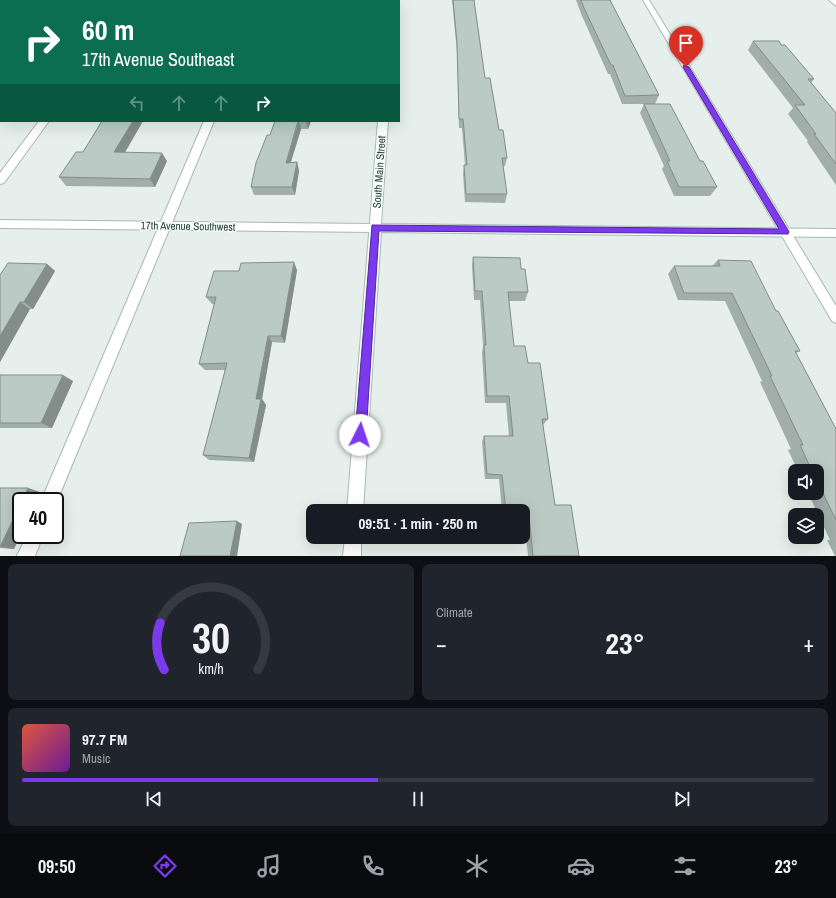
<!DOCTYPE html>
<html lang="en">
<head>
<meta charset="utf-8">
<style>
  :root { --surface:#171b24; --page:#20242c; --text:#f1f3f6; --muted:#9ea1a6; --line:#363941; --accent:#7c3aed }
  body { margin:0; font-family:"Archivo Narrow",sans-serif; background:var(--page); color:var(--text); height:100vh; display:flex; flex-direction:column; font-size:15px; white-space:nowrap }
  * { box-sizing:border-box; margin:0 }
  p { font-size:13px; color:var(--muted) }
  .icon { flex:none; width:22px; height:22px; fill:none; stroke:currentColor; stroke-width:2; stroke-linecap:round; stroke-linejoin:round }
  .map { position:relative; height:556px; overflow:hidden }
  .details { display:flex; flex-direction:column; gap:8px; padding:8px; background:#0d0f14; flex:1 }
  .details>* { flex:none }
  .guide { position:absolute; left:0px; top:0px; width:400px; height:122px; box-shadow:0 4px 16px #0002; background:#0b6e4f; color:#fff; overflow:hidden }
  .tools { position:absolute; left:788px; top:464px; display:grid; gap:8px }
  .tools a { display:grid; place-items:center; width:36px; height:36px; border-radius:8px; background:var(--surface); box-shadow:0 4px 16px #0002; font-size:20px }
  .speed { position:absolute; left:12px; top:492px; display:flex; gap:8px; font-size:20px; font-weight:700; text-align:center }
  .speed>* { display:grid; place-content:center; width:52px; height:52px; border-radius:50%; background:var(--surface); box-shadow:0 4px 16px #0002; line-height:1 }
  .speed .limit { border:2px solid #111; border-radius:6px; background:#fff; color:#111 }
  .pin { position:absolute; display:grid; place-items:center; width:34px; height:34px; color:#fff; margin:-41px -17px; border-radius:50% 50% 50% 0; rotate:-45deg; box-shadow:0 0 4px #0007 }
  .pin .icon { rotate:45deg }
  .me { position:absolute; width:44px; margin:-22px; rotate:4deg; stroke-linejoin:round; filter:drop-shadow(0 0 3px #0008) }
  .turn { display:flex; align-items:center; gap:14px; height:84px; padding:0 16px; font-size:18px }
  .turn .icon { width:52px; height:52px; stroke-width:2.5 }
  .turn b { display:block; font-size:28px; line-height:34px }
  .lanes { display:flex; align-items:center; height:38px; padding:0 16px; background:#0003; justify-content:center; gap:20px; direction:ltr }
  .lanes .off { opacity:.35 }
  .big { font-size:30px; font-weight:800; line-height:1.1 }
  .details .tile { flex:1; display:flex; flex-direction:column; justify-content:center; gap:6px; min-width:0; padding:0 14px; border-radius:8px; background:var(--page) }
  .details .dial { align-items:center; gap:0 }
  .dial svg { height:104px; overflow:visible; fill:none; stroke:var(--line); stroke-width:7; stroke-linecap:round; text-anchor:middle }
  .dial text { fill:var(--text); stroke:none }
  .song { display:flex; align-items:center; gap:12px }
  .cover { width:48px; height:48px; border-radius:6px; background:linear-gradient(135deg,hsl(10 70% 55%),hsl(280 70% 35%)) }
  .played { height:4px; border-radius:2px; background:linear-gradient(90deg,var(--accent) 45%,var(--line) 45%) }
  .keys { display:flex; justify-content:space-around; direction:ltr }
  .heat { display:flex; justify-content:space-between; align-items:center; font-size:22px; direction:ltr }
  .details .tiles { flex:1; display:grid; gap:8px; grid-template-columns:1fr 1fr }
  .tile:last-child { grid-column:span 2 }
  .trip { position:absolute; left:306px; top:504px; width:224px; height:40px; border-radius:8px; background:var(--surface); box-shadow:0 4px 16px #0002; font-weight:800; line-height:40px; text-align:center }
  .tabs { display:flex; height:64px; justify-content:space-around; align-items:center; background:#090b0e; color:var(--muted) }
  .tabs .icon { width:28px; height:28px }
  .tabs .active { color:var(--accent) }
  .tabs b { font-size:18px; color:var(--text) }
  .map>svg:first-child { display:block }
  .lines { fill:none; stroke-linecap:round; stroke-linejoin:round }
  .lane-casing { stroke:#a8b8b2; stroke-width:2 }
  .street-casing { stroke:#a8b8b2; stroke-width:2 }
  .secondary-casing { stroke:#a4bbb3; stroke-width:2 }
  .lane { fill:#fff; fill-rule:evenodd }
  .street { fill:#fff; fill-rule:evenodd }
  .secondary { fill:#fff; fill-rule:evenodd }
  .wall { fill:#a1aea9 }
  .shaded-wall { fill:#838d89 }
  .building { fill:#bbcac4; stroke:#838d89 }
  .route { fill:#7c3aed; stroke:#51269a }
  .labels { text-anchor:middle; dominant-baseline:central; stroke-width:3; stroke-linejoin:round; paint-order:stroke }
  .street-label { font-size:11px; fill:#24423a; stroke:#f7fbf9 }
</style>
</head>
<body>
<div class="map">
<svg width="836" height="556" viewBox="0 0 836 556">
  <rect width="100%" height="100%" fill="#e6efeb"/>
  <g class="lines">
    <defs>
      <g id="lane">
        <path d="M829 0H836V6Z"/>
        <path d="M204 121H214L55 506V501H41Z"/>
        <path d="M27 535H43L35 556H17Z"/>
      </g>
      <g id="street">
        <path d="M643 0H649L836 306V323L832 321Z"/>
        <path d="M39 121H49L4 183 0 184V173Z"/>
        <path d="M0 220 375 224 379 225 381 228 379 231 375 232 0 228Z"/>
      </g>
      <g id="secondary">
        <rect x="389" y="0" width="6" height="1"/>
        <path d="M378 121H388L381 224 836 229V237L381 232 363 511H347Z"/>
        <path d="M345 537H361V556H343Z"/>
      </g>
    </defs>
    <use href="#lane" class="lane-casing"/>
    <use href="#street" class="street-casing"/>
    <use href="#secondary" class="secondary-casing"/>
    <use href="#lane" class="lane"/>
    <use href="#street" class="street"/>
    <use href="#secondary" class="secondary"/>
  </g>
  <g class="wall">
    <path d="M452 0H474L485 78 507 158 505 166H503L507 194 505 203 465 202 463 174 464 165H465L462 128H459L457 52Z"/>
    <path d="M576 0H610L659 95 655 104 700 161 717 187 710 196H674L662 169 664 166 640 113 644 104H622L610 74H608L582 16Z"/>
    <path d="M753 41 814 79 811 83 836 113V185L807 142 808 141 788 114 793 108 748 50Z"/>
    <path d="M102 121H143L125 152 167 161 155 187 66 186 59 177 83 152Z"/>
    <path d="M275 121H311L308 129H301L291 162H297L299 171 295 195H254L251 187Z"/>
    <path d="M473 257 521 269 528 292 525 301H509L514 346 528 363 548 419 543 425 555 505 579 556H528L524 519H523V511H502L499 479H485L482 442 484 436H509L506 403H485L482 353 483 346 480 300H474L472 266Z"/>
    <path d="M718 260 776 311 800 351 796 353 836 429V556H835L827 540H830L808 493H817V471H798L788 450 791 449 760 382 762 381 725 301 678 300 668 274 674 266H712Z"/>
    <path d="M47 264 55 271 33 309H30L0 362V275Z"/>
    <path d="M297 270 285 343 272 342 262 399 266 405 254 462 209 460 203 455 225 370H205L199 364 214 304H212L206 297 239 271Z"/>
    <path d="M0 376 73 381 52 428H0Z"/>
    <path d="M0 488 40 492 36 501H21V534L14 549 0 548Z"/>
  </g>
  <g class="shaded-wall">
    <path d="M79 0H91L90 1H78Z"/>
    <rect x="205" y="0" width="7" height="1"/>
    <path d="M1 84V101L0 102V85Z"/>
    <path d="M133 121H143L120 161 114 152Z"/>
    <path d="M299 121 301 129 288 171 286 163Z"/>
    <path d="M306 121H311L308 129Z"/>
    <path d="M162 153 167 161 155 187 150 179Z"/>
    <path d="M297 162 299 171 295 195 292 187Z"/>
    <path d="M294 262 297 270 285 343 281 336Z"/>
    <path d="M47 264 55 271 33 309 24 302Z"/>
    <path d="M20 302 30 309 0 362V336Z"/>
    <path d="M268 336 272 342 262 399 266 405 254 462 249 458 256 399Z"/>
    <path d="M63 375 73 381 52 428 41 423Z"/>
    <path d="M28 488 40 492 36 501H22Z"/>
    <path d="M21 503V534L14 549 0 547Z"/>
    <path d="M237 521 242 524 237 556H230Z"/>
  </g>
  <g class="building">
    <path d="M52 0H79L78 1H51Z"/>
    <path d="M178 0H205V1H177Z"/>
    <rect x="313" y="0" width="23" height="1"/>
    <path d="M453 0H474L485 78H490L499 130H503L507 158H502L507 194H466L464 165H467L463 119H459L457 43Z"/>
    <path d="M581 0H610L659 95 625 96 613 65H611L584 8Z"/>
    <path d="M753 41H779L781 45H785L814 79H808L836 113V164L814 134H816L795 105H805Z"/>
    <path d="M0 73H1V84L0 85Z"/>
    <path d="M644 104H670L700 161H703L717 187H679L667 161H670Z"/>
    <path d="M102 121H133L114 152 162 153 150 179 59 177 76 152H83Z"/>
    <path d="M275 121H298L286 163 297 162 292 187H251L256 163 267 135H270Z"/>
    <path d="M473 257 520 258 521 269H525L528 292H508L514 346H525L528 363H540L548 419H542L555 505H571L579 556H533L529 516H523V511H506L502 475 487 474 484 436H513L509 396H487L484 345H486L482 291H475Z"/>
    <path d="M718 260 751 261 776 311H778L800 351H795L836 429V520L817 481V471H812L800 445H803L770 376H772L732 293H684L674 266H720Z"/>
    <path d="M294 262 281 336H268L256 399H261L249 458 203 455 227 363 199 364 216 297H206L214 271H239L241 263Z"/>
    <path d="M8 263 47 264 24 302H20L0 336V275Z"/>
    <path d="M0 375H63L41 423H0Z"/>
    <path d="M0 488H28L22 501H21V503L0 547Z"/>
    <path d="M237 521 230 556H180L189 523Z"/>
  </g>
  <path class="route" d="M684 65 689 67 788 230 789 232 788 234 379 231 366 435 364 439 360 441 356 439 355 435 372 225 779 229 683 67Z"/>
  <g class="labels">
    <g class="street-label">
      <text transform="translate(379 172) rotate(-86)">South Main Street</text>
      <text transform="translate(188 226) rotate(1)">17th Avenue Southwest</text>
    </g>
  </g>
</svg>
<div class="tools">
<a><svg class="icon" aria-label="sound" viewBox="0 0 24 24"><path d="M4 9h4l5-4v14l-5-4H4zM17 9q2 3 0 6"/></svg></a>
<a><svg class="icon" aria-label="layers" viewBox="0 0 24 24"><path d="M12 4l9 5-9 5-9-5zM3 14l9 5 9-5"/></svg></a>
</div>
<div class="speed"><div class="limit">40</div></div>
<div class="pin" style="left:686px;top:67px;background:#d93025"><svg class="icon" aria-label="arrive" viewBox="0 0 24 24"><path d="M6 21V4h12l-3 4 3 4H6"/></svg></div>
<svg class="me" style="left:360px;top:435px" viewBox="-20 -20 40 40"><circle r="19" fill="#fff"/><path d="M0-13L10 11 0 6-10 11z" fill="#7c3aed"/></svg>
<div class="trip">09:51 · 1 min · 250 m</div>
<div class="guide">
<div class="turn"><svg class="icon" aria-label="right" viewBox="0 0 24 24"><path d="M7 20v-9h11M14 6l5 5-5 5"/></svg><div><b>60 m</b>17th Avenue Southeast</div></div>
<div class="lanes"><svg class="icon off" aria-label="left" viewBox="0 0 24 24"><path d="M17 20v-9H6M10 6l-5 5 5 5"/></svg><svg class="icon off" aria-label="ahead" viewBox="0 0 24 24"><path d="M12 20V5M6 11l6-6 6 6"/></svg><svg class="icon off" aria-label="ahead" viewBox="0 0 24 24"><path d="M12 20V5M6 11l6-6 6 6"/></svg><svg class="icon" aria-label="right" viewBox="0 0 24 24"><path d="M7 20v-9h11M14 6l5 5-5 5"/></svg></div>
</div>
</div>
<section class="details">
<div class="tiles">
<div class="tile dial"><svg viewBox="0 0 100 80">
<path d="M14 69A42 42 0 1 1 86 69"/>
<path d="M14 69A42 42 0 0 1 11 33" stroke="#7c3aed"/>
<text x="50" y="56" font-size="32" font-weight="700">30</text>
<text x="50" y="72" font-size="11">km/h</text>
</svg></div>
<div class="tile"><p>Climate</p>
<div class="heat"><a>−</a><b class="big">23°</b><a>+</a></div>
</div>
<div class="tile">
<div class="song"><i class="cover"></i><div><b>97.7 FM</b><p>Music</p></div></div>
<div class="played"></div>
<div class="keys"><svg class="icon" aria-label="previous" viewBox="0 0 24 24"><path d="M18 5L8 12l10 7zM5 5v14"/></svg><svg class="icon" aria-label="pause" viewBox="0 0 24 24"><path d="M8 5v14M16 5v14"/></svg><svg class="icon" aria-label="next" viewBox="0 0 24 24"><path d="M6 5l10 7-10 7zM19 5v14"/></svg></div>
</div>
</div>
</section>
<nav class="tabs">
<b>09:50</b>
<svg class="icon active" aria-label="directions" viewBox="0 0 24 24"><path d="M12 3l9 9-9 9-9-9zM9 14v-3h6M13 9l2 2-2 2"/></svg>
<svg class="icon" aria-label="music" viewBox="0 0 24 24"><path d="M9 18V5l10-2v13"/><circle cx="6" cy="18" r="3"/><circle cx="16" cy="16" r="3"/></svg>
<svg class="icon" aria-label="phone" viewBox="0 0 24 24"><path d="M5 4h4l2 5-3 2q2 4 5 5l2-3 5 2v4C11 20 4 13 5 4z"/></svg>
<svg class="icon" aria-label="climate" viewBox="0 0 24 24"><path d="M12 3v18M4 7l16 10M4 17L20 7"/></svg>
<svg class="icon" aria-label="car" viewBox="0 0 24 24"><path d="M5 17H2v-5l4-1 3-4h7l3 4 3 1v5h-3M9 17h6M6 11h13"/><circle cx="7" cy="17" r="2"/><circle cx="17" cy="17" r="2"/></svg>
<svg class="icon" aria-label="filters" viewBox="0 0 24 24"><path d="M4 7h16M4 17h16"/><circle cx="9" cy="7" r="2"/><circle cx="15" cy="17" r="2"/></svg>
<b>23°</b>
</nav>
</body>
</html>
